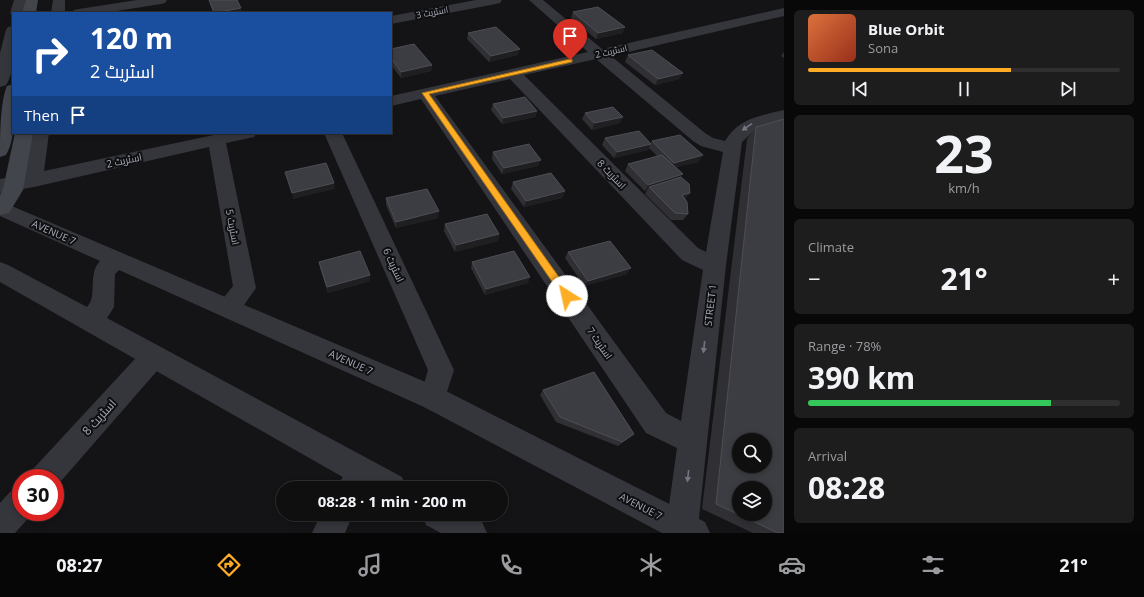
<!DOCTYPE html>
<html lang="en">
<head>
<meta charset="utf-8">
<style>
  :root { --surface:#0f0f10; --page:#1d1d1e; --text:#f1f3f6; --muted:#9b9c9f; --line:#2f2f30; --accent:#ffad24 }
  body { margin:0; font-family:"Open Sans",Cairo,sans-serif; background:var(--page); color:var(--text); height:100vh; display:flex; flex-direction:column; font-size:15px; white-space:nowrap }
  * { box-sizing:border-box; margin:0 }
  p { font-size:13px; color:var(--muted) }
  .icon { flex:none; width:22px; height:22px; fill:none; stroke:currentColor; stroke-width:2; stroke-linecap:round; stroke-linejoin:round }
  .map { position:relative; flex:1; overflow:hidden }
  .side { display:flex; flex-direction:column; gap:10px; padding:10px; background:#080809; width:360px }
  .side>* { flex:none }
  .banner { position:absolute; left:12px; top:12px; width:380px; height:122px; border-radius:0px; box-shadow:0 2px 6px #0003,0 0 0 1px var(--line); background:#1a4fa0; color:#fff; overflow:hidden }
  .fabs { position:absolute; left:732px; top:433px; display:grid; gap:8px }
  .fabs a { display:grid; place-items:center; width:40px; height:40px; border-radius:50%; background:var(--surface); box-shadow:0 2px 6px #0003,0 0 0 1px var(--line); font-size:20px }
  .speed { position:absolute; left:12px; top:469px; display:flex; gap:8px; font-size:20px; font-weight:700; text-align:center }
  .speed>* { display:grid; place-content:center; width:52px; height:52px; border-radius:50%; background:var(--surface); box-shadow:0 2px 6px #0003,0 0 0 1px var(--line); line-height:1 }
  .speed .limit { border:6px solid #d22; background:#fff; color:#111 }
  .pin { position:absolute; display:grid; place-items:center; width:34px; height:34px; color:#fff; margin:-41px -17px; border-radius:50% 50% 50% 0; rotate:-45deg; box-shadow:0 0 4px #0007 }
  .pin .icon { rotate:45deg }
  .me { position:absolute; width:44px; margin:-22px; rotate:325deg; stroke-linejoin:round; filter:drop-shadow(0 0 3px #0008) }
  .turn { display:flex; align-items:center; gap:14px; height:84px; padding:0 12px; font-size:18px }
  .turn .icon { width:52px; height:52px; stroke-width:2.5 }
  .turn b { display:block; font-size:28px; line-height:34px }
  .then { display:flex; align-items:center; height:38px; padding:0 12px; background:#0003; gap:8px; font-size:15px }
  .big { font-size:30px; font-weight:700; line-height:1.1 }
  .side .tile { flex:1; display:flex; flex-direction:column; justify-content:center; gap:6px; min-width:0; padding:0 14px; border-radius:6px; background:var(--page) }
  .side .dial { align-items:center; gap:0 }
  .dial b { font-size:52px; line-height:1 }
  .song { display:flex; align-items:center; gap:12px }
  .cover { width:48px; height:48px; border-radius:6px; background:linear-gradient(135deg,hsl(20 70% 55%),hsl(10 70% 35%)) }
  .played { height:4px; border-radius:2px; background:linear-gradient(90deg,var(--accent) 65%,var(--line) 65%) }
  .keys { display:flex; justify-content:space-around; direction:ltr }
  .heat { display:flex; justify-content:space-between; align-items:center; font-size:22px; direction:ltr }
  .charge { height:6px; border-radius:3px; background:linear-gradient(90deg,#34c759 78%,var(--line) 0) }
  .trip { position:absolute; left:276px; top:481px; width:232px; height:40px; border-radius:20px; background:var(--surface); box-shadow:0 2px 6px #0003,0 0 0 1px var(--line); font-weight:700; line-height:40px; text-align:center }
  .tabs { display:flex; height:64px; justify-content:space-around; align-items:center; background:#060606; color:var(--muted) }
  .tabs .icon { width:28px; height:28px }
  .tabs .on { color:var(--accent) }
  .tabs b { font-size:18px; color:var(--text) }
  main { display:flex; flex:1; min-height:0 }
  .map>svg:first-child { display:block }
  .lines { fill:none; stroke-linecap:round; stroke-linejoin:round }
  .minor { fill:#35363c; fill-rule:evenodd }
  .tertiary { fill:#35363c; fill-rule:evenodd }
  .secondary { fill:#43454c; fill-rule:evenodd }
  .wall { fill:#303034 }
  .shaded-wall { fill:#1f1f22 }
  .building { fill:#3c3d42; stroke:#4d4f55; fill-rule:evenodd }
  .oneway { fill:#737680 }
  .route { fill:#ffad24; stroke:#a67017 }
  .labels { text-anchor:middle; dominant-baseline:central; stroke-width:4; stroke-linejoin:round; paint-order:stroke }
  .far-street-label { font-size:9px; fill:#a5abb8; stroke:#0f0f11 }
  .street-label { font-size:10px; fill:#a5abb8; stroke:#0f0f11 }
  .near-street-label { font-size:12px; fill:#a5abb8; stroke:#0f0f11 }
</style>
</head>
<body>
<main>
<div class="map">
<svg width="784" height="533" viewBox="0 0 784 533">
  <rect width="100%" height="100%" fill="#141416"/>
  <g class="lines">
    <g class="minor">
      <path d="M14 0H26L24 13H13L12 16 10 13Z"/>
      <path d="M53 0H65V13H51Z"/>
      <path d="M137 0H167L165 3 161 4 104 13H72L74 10 79 9Z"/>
      <path d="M476 0H502L500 3 496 4 391 24V16Z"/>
      <path d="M529 0H543L602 49 784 8V16L611 56 705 133 713 138 725 141C739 118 759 116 784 110V120L755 130 742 142 726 265 698 527 695 533H669L666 527 677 448 646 433 421 99 391 106V96L588 52ZM596 59 693 141 701 146 723 152 706 252 698 248 524 75ZM510 79 682 260 703 270 681 421 666 413 435 96Z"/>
      <path d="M13 26C13 43 16 71 6 85L0 87V53L6 30 8 27Z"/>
      <path d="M31 133H49L44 171 223 133H257L254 137 226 143 256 288 237 315 229 318 221 315 217 308 221 301 233 286 209 147 34 187 0 193V179L25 175Z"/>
      <path d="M324 133H342L454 370 442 407 433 411 424 407 420 398 428 370Z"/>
      <path d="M154 345 163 348 167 356 163 364 55 488V478H29L34 468 145 348Z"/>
      <path d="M361 456 371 461 376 471 368 488H337L351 461Z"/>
      <path d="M21 488V512H32V514L15 533H0V503L10 492Z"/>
      <path d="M321 514H353L345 533H312Z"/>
    </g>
    <g class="tertiary">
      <path d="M0 201 442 389 705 522 710 533H662L424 407 119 270 115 274 114 307 107 318 402 477 406 488H362L0 282V262L8 265 87 307C98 296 87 275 100 261L0 216Z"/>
      <path d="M422 514H468L482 522 487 533H441L426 525Z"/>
    </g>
    <g class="secondary">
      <path d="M26 0H38L36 13H22Z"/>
      <path d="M13 84C13 104 17 138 6 155L0 157C0 137 0 102 7 86Z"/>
      <path d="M15 133H33L23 190 9 213 0 215V195L3 189Z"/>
    </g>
  </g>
  <g class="wall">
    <path d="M573 12 623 33 596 39 571 18Z"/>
    <path d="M468 33 518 55 489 62 467 39Z"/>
    <path d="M391 49 432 65 431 71 401 78 391 65Z"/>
    <path d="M784 52V58L781 56Z"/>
    <path d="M628 55 683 73 679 79 655 85 625 62Z"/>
    <path d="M493 104 537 111 535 117 502 124 491 110Z"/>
    <path d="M585 113 620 123 592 130 582 119Z"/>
    <path d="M756 127 784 533H753L702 509 747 139Z"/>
    <path d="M605 138 651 143 652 141 699 162 676 167 683 174 681 177 690 193 685 199 688 214 683 220H671L645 194 647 190 645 191 625 171 628 164 657 156 649 148 648 150 614 158 602 145Z"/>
    <path d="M493 152 538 166 502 174 492 159Z"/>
    <path d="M513 182 565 191 562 198 524 207 511 189Z"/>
    <path d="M386 198 438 218 396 228 386 205Z"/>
    <path d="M445 224 499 234 498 241 455 252 444 231Z"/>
    <path d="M568 252 627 274 584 286 565 258Z"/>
    <path d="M319 262 370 275V281L328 293 320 268Z"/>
    <path d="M472 262 528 283 485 295 471 268Z"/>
    <path d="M543 390 634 434 618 446 556 422 540 395Z"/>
  </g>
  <g class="shaded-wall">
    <path d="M241 8 242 13H215Z"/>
    <path d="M625 27 623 33 596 39 598 33Z"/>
    <path d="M520 49 518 55 489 62 491 56Z"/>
    <path d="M432 65 431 71 401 78V72Z"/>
    <path d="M683 73 679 79 655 85 658 79Z"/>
    <path d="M537 111 535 117 502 124 503 118Z"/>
    <path d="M623 117 620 123 592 130 594 123Z"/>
    <path d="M651 144 648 150 614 158 617 152Z"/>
    <path d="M703 155 699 162 670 169 674 163Z"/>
    <path d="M541 160 538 166 502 174 504 168Z"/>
    <path d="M683 174 679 180 649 187 647 190 645 191 648 185Z"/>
    <path d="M334 183 335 189 293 199 292 193Z"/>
    <path d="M565 191 562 198 524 207 526 201Z"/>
    <path d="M690 193 685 199 682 195Z"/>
    <path d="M439 211 438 218 396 228V222Z"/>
    <path d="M499 234 498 241 455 252 456 245Z"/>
    <path d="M631 268 627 274 584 286 588 281Z"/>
    <path d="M370 275V281L328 293 327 287Z"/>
    <path d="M530 277 528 283 485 295 486 289Z"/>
  </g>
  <g class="building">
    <path d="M209 0H237L241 8 214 13Z"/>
    <path d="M598 7 625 27 598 33 573 12Z"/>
    <path d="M496 27 520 49 491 56 468 33Z"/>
    <path d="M414 44 432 65 401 72 391 58V49Z"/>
    <path d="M652 50 683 73 658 79 628 55Z"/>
    <path d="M525 97 537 111 503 118 493 104Z"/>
    <path d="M613 107 623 117 594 123 585 113Z"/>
    <path d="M784 119V533H778L716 504 756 127ZM739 440H765V466H739ZM739 488H765V514H739Z"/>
    <path d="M639 131 651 144 617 152 605 138Z"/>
    <path d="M680 135 703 155 674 163 652 141Z"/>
    <path d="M529 144 541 160 504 168 493 152Z"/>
    <path d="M662 155 683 174 648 185 628 164Z"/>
    <path d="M326 163 334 183 292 193 285 172Z"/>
    <path d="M551 173 565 191 526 201 513 182Z"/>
    <path d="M681 177 689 184 690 193 682 195 687 202 688 214 675 213 649 187Z"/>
    <path d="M427 189 439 211 396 222 386 198Z"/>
    <path d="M487 214 499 234 456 245 445 224Z"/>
    <path d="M610 241 631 268 588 281 568 252Z"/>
    <path d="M360 251 370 275 327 287 319 262Z"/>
    <path d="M514 251 530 277 486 289 472 262Z"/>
    <path d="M594 372 634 434 622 442 560 417 543 390Z"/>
  </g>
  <defs><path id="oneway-solid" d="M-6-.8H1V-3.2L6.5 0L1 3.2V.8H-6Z"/></defs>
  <g class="oneway">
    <use href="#oneway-solid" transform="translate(747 127) rotate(146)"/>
    <use href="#oneway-solid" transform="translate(704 347) rotate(97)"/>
    <use href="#oneway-solid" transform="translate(688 476) rotate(96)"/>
  </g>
  <path class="route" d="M570 59H572V62L429 94 571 294 572 296 571 299H564L422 93Z"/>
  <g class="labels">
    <g class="far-street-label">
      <text transform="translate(432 12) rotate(-11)">اسٹریٹ 3</text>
      <text transform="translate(611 51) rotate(-13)">اسٹریٹ 2</text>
    </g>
    <g class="street-label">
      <text transform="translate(124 160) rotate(-12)">اسٹریٹ 2</text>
      <text transform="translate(612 174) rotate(46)">اسٹریٹ 8</text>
      <text transform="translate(233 227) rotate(79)">اسٹریٹ 5</text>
      <text transform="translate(54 232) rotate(24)">AVENUE 7</text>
      <text transform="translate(394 265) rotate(65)">اسٹریٹ 6</text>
      <text transform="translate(710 305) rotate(-83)">STREET 1</text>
      <text transform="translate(600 343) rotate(55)">اسٹریٹ 7</text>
      <text transform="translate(351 362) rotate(24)">AVENUE 7</text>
      <text transform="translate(641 506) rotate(27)">AVENUE 7</text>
    </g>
    <g class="near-street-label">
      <text transform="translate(99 417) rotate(-48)">اسٹریٹ 8</text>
    </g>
  </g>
</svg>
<div class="fabs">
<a><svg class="icon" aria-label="search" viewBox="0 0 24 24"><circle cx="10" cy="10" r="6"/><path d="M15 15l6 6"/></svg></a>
<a><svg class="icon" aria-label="layers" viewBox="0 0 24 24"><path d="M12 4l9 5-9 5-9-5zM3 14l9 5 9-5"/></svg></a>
</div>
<div class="speed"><div class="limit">30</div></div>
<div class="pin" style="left:570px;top:60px;background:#d93025"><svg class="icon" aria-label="arrive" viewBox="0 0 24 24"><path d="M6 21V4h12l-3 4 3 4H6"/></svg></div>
<svg class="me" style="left:567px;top:296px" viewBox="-20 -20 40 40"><circle r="19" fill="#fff"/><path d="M0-13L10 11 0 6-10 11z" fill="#ffad24"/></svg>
<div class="trip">08:28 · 1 min · 200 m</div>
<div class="banner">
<div class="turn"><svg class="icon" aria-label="right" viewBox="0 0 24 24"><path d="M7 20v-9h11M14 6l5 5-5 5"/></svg><div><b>120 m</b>اسٹریٹ 2</div></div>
<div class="then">Then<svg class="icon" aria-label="arrive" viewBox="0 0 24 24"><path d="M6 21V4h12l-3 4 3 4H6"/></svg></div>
</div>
</div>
<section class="side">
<div class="tile">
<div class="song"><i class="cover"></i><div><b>Blue Orbit</b><p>Sona</p></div></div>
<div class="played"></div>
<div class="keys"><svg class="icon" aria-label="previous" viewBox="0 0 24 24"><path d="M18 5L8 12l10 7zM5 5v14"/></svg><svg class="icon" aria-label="pause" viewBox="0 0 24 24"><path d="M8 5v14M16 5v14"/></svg><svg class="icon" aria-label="next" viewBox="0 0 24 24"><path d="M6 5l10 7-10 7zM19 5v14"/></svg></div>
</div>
<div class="tile dial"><b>23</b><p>km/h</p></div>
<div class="tile"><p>Climate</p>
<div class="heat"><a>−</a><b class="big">21°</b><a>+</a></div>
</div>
<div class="tile"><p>Range · 78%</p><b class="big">390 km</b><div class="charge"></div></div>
<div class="tile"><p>Arrival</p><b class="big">08:28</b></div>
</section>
</main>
<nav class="tabs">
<b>08:27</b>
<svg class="icon on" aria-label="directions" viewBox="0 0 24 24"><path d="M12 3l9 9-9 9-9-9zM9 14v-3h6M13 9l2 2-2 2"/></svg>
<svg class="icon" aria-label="music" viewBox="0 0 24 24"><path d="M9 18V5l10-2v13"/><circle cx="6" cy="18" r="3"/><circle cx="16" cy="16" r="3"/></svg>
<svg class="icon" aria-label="phone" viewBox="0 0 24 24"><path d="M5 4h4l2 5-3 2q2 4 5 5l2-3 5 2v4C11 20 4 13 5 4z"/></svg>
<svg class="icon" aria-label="climate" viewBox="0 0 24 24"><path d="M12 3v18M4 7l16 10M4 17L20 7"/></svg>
<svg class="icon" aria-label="car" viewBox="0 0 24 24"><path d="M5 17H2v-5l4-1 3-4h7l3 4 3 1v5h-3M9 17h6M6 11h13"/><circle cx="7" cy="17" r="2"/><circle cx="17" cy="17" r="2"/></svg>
<svg class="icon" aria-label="filters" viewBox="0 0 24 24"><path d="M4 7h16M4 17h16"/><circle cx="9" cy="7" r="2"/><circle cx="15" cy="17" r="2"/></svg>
<b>21°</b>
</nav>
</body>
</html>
